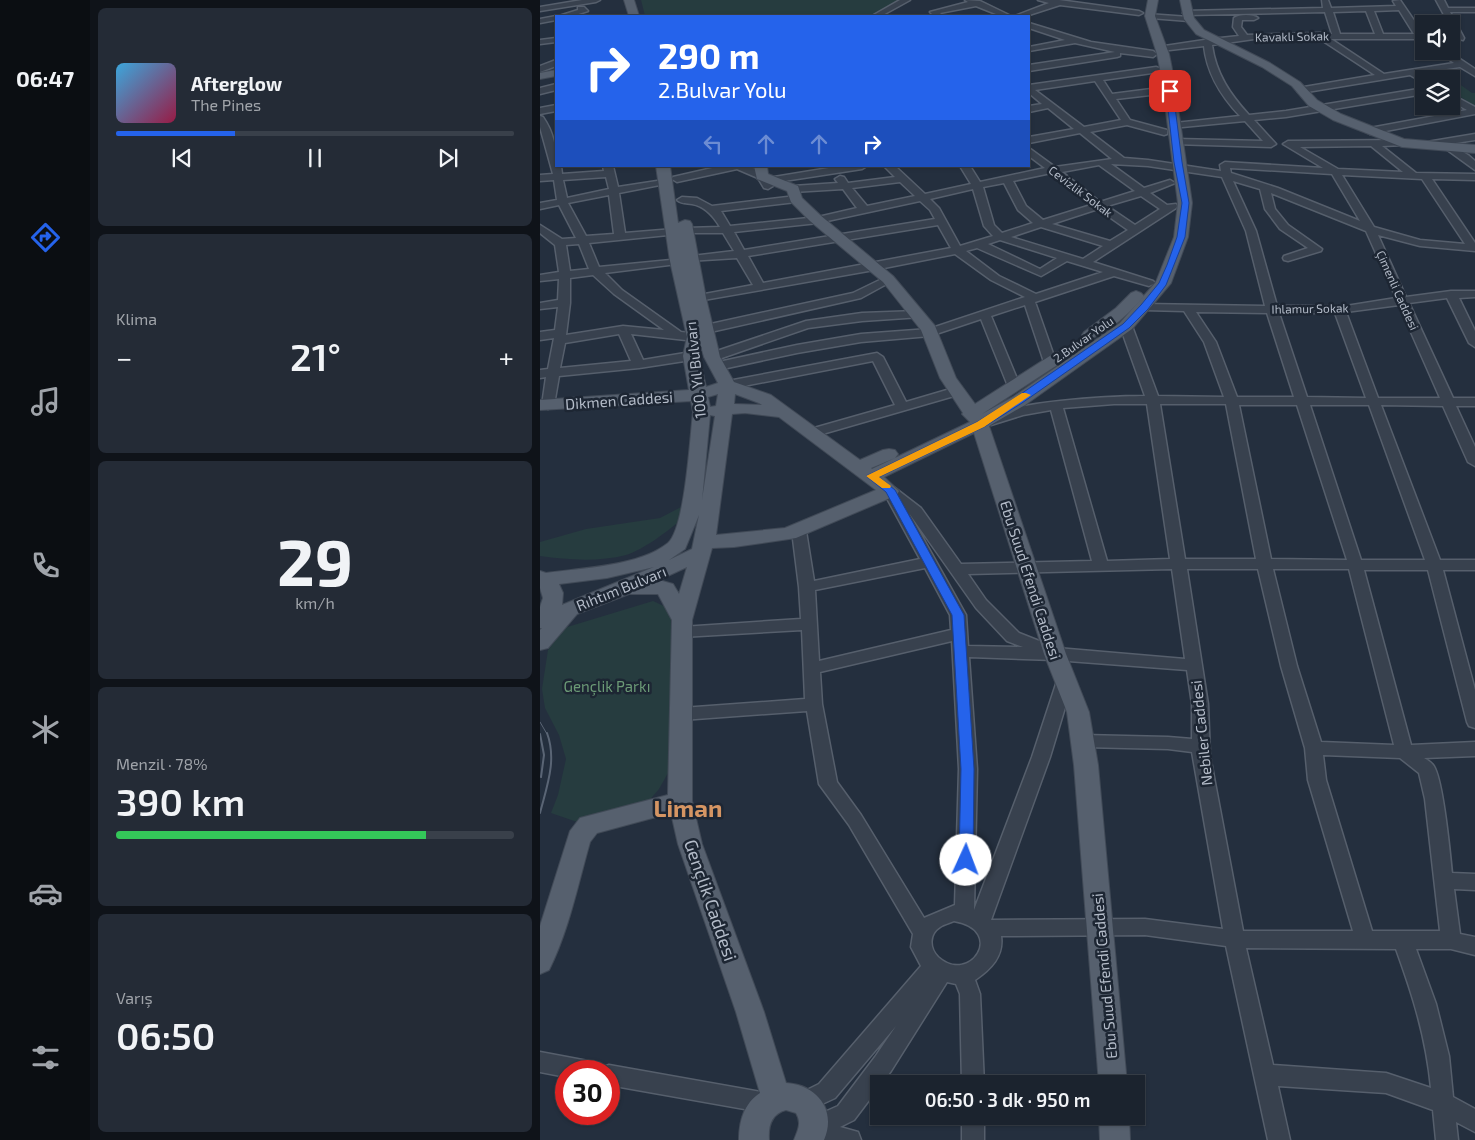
<!DOCTYPE html>
<html lang="tr">
<head>
<meta charset="utf-8">
<style>
  :root { --surface:#1b232e; --page:#242b36; --text:#f1f3f6; --muted:#a0a4aa; --line:#39404a; --accent:#2563eb }
  body { margin:0; font-family:"Exo 2",sans-serif; background:var(--page); color:var(--text); height:100vh; display:flex; flex-direction:column; font-size:19px; white-space:nowrap }
  * { box-sizing:border-box; margin:0 }
  p { font-size:16px; color:var(--muted) }
  .icon { flex:none; width:28px; height:28px; fill:none; stroke:currentColor; stroke-width:2; stroke-linecap:round; stroke-linejoin:round }
  .map { position:relative; flex:1; overflow:hidden }
  .side { display:flex; flex-direction:column; gap:8px; padding:8px; background:#0f1319; width:450px }
  .side>* { flex:none }
  .banner { position:absolute; left:15px; top:15px; width:475px; height:152px; border-radius:0px; box-shadow:0 1px 4px #0004,0 0 0 1px var(--line); background:#2563eb; color:#fff; overflow:hidden }
  .fabs { position:absolute; left:875px; top:15px; display:grid; gap:10px }
  .fabs a { display:grid; place-items:center; width:45px; height:45px; border-radius:0px; background:var(--surface); box-shadow:0 1px 4px #0004,0 0 0 1px var(--line); font-size:25px }
  .speed { position:absolute; left:15px; top:1060px; display:flex; gap:10px; font-size:25px; font-weight:700; text-align:center }
  .speed>* { display:grid; place-content:center; width:65px; height:65px; border-radius:50%; background:var(--surface); box-shadow:0 1px 4px #0004,0 0 0 1px var(--line); line-height:1 }
  .speed .limit { border:8px solid #d22; background:#fff; color:#111 }
  .pin { position:absolute; display:grid; place-items:center; width:42px; height:42px; color:#fff; margin:-21px; border-radius:10px; box-shadow:0 2px 8px #0006 }
  .me { position:absolute; width:55px; margin:-28px; rotate:2deg; stroke-linejoin:round; filter:drop-shadow(0 0 4px #0008) }
  .turn { display:flex; align-items:center; gap:18px; height:105px; padding:0 20px; font-size:22px }
  .turn .icon { width:65px; height:65px; stroke-width:2.5 }
  .turn b { display:block; font-size:35px; line-height:42px }
  .lanes { display:flex; align-items:center; height:48px; padding:0 20px; background:#0003; justify-content:center; gap:25px; direction:ltr }
  .lanes .off { opacity:.35 }
  .big { font-size:38px; font-weight:600; line-height:1.1 }
  .side .widget { flex:1; display:flex; flex-direction:column; justify-content:center; gap:8px; min-width:0; padding:0 18px; border-radius:8px; background:var(--page) }
  .side .dial { align-items:center; gap:0 }
  .dial b { font-size:65px; line-height:1 }
  .song { display:flex; align-items:center; gap:15px }
  .cover { width:60px; height:60px; border-radius:8px; background:linear-gradient(135deg,hsl(200 70% 55%),hsl(340 70% 35%)) }
  .played { height:5px; border-radius:2px; background:linear-gradient(90deg,var(--accent) 30%,var(--line) 30%) }
  .keys { display:flex; justify-content:space-around; direction:ltr }
  .heat { display:flex; justify-content:space-between; align-items:center; font-size:28px; direction:ltr }
  .charge { height:8px; border-radius:4px; background:linear-gradient(90deg,#34c759 78%,var(--line) 0) }
  .trip { position:absolute; left:330px; top:1075px; width:275px; height:50px; border-radius:0px; background:var(--surface); box-shadow:0 1px 4px #0004,0 0 0 1px var(--line); font-weight:600; line-height:50px; text-align:center }
  main { display:flex; flex:1; min-height:0 }
  .dock { display:flex; flex-direction:column; width:90px; justify-content:space-around; align-items:center; background:#0b0e12; color:var(--muted) }
  .dock .icon { width:35px; height:35px }
  .dock .current { color:var(--accent) }
  .dock b { font-size:22px; color:var(--text) }
  .map>svg:first-child { display:block }
  .green { fill:#263c3f }
  .lines { fill:none; stroke-linecap:round; stroke-linejoin:round }
  .minor-casing { stroke:#565f6c; stroke-width:3 }
  .major-casing { stroke:#414a57; stroke-width:2 }
  .minor { fill:#38414e; fill-rule:evenodd }
  .major { fill:#56606e; fill-rule:evenodd }
  .tram-far1 { stroke:#5a6575; stroke-width:1 }
  .tram { stroke:#5a6575; stroke-width:2 }
  .route { fill:#2563eb; stroke:#184099 }
  .slow { fill:#f59e0b }
  .labels { text-anchor:middle; dominant-baseline:central; stroke-width:5; stroke-linejoin:round; paint-order:stroke }
  .far-street-label { font-size:12px; fill:#b4bcc9; stroke:#1d2633 }
  .street-label { font-size:15px; fill:#b4bcc9; stroke:#1d2633 }
  .park-label { font-size:15px; fill:#6b9a76; stroke:#1d2633 }
  .near-street-label { font-size:18px; fill:#b4bcc9; stroke:#1d2633 }
  .near-district-label { font-size:24px; font-weight:bold; fill:#d59563; stroke:#1d2633 }
</style>
</head>
<body>
<main>
<nav class="dock">
<b>06:47</b>
<svg class="icon current" aria-label="directions" viewBox="0 0 24 24"><path d="M12 3l9 9-9 9-9-9zM9 14v-3h6M13 9l2 2-2 2"/></svg>
<svg class="icon" aria-label="music" viewBox="0 0 24 24"><path d="M9 18V5l10-2v13"/><circle cx="6" cy="18" r="3"/><circle cx="16" cy="16" r="3"/></svg>
<svg class="icon" aria-label="phone" viewBox="0 0 24 24"><path d="M5 4h4l2 5-3 2q2 4 5 5l2-3 5 2v4C11 20 4 13 5 4z"/></svg>
<svg class="icon" aria-label="climate" viewBox="0 0 24 24"><path d="M12 3v18M4 7l16 10M4 17L20 7"/></svg>
<svg class="icon" aria-label="car" viewBox="0 0 24 24"><path d="M5 17H2v-5l4-1 3-4h7l3 4 3 1v5h-3M9 17h6M6 11h13"/><circle cx="7" cy="17" r="2"/><circle cx="17" cy="17" r="2"/></svg>
<svg class="icon" aria-label="filters" viewBox="0 0 24 24"><path d="M4 7h16M4 17h16"/><circle cx="9" cy="7" r="2"/><circle cx="15" cy="17" r="2"/></svg>
</nav>
<section class="side">
<div class="widget">
<div class="song"><i class="cover"></i><div><b>Afterglow</b><p>The Pines</p></div></div>
<div class="played"></div>
<div class="keys"><svg class="icon" aria-label="previous" viewBox="0 0 24 24"><path d="M18 5L8 12l10 7zM5 5v14"/></svg><svg class="icon" aria-label="pause" viewBox="0 0 24 24"><path d="M8 5v14M16 5v14"/></svg><svg class="icon" aria-label="next" viewBox="0 0 24 24"><path d="M6 5l10 7-10 7zM19 5v14"/></svg></div>
</div>
<div class="widget"><p>Klima</p>
<div class="heat"><a>−</a><b class="big">21°</b><a>+</a></div>
</div>
<div class="widget dial"><b>29</b><p>km/h</p></div>
<div class="widget"><p>Menzil · 78%</p><b class="big">390 km</b><div class="charge"></div></div>
<div class="widget"><p>Varış</p><b class="big">06:50</b></div>
</section>
<div class="map">
<svg width="935" height="1140" viewBox="0 0 935 1140">
  <rect width="100%" height="100%" fill="#242f3e"/>
  <g class="green">
    <path d="M101 0H363L330 16H105Z"/>
    <path d="M918 83 932 93H935V106L911 91V84Z"/>
    <path d="M143 506 142 519C128 531 103 550 86 555 59 562 28 560 0 556V542L46 529 120 518Z"/>
    <path d="M113 601 126 607 136 618 131 639 133 764 119 789 107 803 40 823 11 813 18 795 26 759 19 735 5 708 2 689 8 650 24 628Z"/>
  </g>
  <g class="lines">
    <defs>
      <g id="minor">
        <path d="M42 0H60L56 2 0 11V7Z"/>
        <path d="M360 0H370L341 16H332Z"/>
        <path d="M425 0 440 1 471 16H461L436 6 400 13 403 16H394L390 12 428 2Z"/>
        <path d="M498 0H519L599 11 603 13 599 15 520 5 486 16H475L509 3Z"/>
        <path d="M782 0H788L791 8 856 6 853 1 860 0 884 35V41L878 39H791L844 74 914 63 898 51H908L935 69V76L920 67 879 73 887 79H884V83L870 75 761 93 758 92V88L835 75 780 39 721 38 672 45C676 74 690 94 709 115L746 111 884 88V94L746 117 714 120 736 144 731 147 633 144 631 142 636 139 723 141 705 121 632 128 630 126 635 123 700 116C681 96 667 74 664 46L621 51H618V47L671 39 699 36 693 27 694 18C699 14 713 14 718 18L714 20H702L701 27 707 35 780 33 792 34 785 12 647 15 643 13 644 11 783 8ZM859 10 874 34H843L834 11ZM826 11 835 34H800L793 12Z"/>
        <path d="M896 0H904L908 8H935V12H910L924 38 923 40 916 38 911 29V24H909Z"/>
        <path d="M38 7H44L48 11 32 16H19L38 10Z"/>
        <path d="M607 14 649 17 653 19 649 21 610 18 606 16Z"/>
        <path d="M16 16V20L0 23V19L16 16H19Z"/>
        <path d="M489 23 551 42 613 51 617 54 613 57 580 53V56L577 57 489 71V65L575 52 535 43 489 51V47L525 40 489 28Z"/>
        <path d="M16 38V42L0 44V40Z"/>
        <path d="M16 60V66L0 72V66Z"/>
        <path d="M616 67 619 68V72L563 80 572 94 619 88 623 91 619 94 576 99 590 120 627 130V134L624 135 587 125 550 132 584 158 608 160 681 171 680 165 685 162 783 168 743 144 748 141 862 140 865 141V145L842 146 876 173 935 174V180L892 179 935 243V251L880 246 838 235 866 297 911 291H935V297L919 298 935 331V347L929 343 907 298 869 303 913 398H935V406H916L935 447V466L928 462 903 406 841 405 900 560H935V570H903L935 690V728L929 726 927 722 888 570H824L871 745 935 742V756L884 758C887 760 891 762 893 765 903 777 910 853 912 873L935 874V890L914 889 920 934 935 937V955L911 949H876L896 1004 909 1056 913 1097 935 1109V1132L916 1122 918 1140H896L893 1110 846 1093 738 1086 750 1140H728L686 946 605 935 461 936C464 956 451 969 435 980L440 994 444 1084H422L420 994 416 984 407 982 351 1071 341 1084H339V1087L314 1120 300 1127 318 1132 321 1140H265L262 1133 267 1120 298 1106 335 1057 356 1026 295 1098 265 1112 257 1109 254 1102 257 1095 279 1084 381 966 371 947 373 934 309 825 279 784 267 711 142 720 136 718 134 714 136 710 142 708 265 699 262 630 142 637 136 636 134 632 136 628 142 627 261 619 259 587 252 531 254 528H264L266 531 274 581 380 559 343 491 345 488H355L381 508 421 564 552 561 511 410 483 415 451 425 444 421C461 401 577 396 605 396L580 326 586 322 592 326 618 396 684 397 664 342 644 311 604 310 598 307 604 304 725 306 706 231 682 177 608 166 571 164 604 188 630 180 635 183 610 193 627 205 636 204 637 206 636 208 553 262 613 281 615 283 609 286 574 276 495 302 516 362 510 366 504 362 485 305 451 316 480 386 478 389 474 390 468 386 441 319 390 336 321 342 257 353 178 370 172 366 174 363 257 345 321 334 389 329 485 297 451 280 415 254 334 270 158 301 154 300 152 298 154 296 213 285 197 258 148 261 146 259 148 257 152 256 194 251 183 233H142L141 231 142 229 146 228 180 227C174 217 165 206 152 204 146 203 142 204 137 200L142 197 157 198 172 206 256 196 261 199 256 202 181 211 190 226 278 217 317 208 303 189 253 192 248 189 253 186 298 183 295 179 300 176 304 177 308 183 355 177 344 166H355L385 194 431 184 420 166H430L440 182 505 168 489 156V148L515 167 572 159 540 133 489 143V137L534 129 508 108 489 112V106L502 104 489 93V85ZM555 81 581 120 544 127 495 90ZM831 146 863 172 798 169 760 147ZM559 165 595 191 560 202 522 172ZM690 168 792 174 820 221 738 188 691 173ZM511 173 551 205 503 220 486 206 473 181ZM802 175 882 179 925 244 880 240 834 227ZM693 181 720 189 725 209 740 229 768 248 744 256 743 258 744 260 748 261 781 251 782 249 748 225 735 209 731 193 826 231 856 298 806 306H737L716 231ZM360 182 375 196 327 206 312 188ZM464 183 478 210 493 223 462 233 454 225 443 187ZM433 189 444 226 453 236 420 246 399 208 390 199ZM601 196 620 209 595 225 567 206ZM380 201 390 210 395 219 204 250 194 232 278 223ZM558 209 588 230 570 241 512 224ZM398 225 411 248 223 283 208 256ZM501 227 563 246 543 259 471 237ZM460 240 517 258 500 269 448 244ZM437 248 501 276 527 261 563 272 496 294 459 276 426 251ZM859 305 900 398H838L806 312ZM656 312 727 313 754 397H697L676 342ZM739 313H795L826 398 767 397ZM574 404H607L630 559 567 561 523 408ZM620 404H686L716 559H645ZM699 405H757L807 560 731 559ZM770 405H829L885 560H821ZM369 513 436 608 467 641 483 647 428 646 426 615ZM385 568 410 615 411 630 279 661 275 590ZM632 569 645 659 517 648 479 633 446 600 428 574ZM647 569H718L741 666 765 748 768 780 813 931H703L670 756 668 704ZM733 569H809L854 745 781 742 757 666ZM412 641 419 769 415 905 384 918 321 815 297 782 282 704 280 672ZM429 657 515 660 647 670 652 704V739L628 737 543 735 537 736 534 741 537 746 543 747 628 749 652 752 683 929 605 919 451 920 510 757 533 681 531 677 525 675 519 677 517 681 492 757 434 910 437 769ZM783 755 860 758 879 773 885 799 900 931H832L786 780ZM414 921C467 930 430 986 398 957 389 948 389 934 400 927 404 924 410 923 414 921ZM706 948 856 949C873 996 886 1037 891 1088L846 1073 733 1065Z"/>
        <path d="M16 84V90L0 94V88Z"/>
        <path d="M911 94 935 107V114L830 134 825 131 830 128 927 110 911 101Z"/>
        <path d="M16 105V111L0 114V108Z"/>
        <path d="M0 116 3 117C14 133 16 147 16 166H21L22 174 64 171 63 166H73L78 187 130 179V183L79 193 85 233 134 229 138 230 139 232 138 234 49 243 59 267 141 259 143 261 137 264 65 273 82 290 141 332 159 334 161 337 155 341 91 334 103 360 151 352 157 356 151 360 99 368 19 376 14 405 8 409 2 405 6 377 0 378V370L8 369 14 338 0 340V332L15 330 18 307 0 309V303L18 300 19 279 0 281V275L19 272 15 245 0 233V225L22 239 36 238 19 205 0 209V203L17 200 14 180 0 181V175L13 174 0 127ZM66 177 69 189 27 198 23 180ZM69 195 74 234 46 236 28 203ZM39 244 49 269 30 271 26 245ZM53 275 74 294 124 330 83 326 26 335 30 303V278ZM79 334 91 361 20 368 25 343Z"/>
        <path d="M935 134V140L909 144 928 155 935 161V170L906 149 904 147 908 144 887 148 882 145 887 142Z"/>
        <path d="M181 166C196 166 219 164 228 178L301 166H327L322 169 231 183 233 186 228 189 224 188 218 178 197 169 137 182 132 179 133 177Z"/>
        <path d="M348 276 354 279 352 281 321 298 166 333 160 329 166 325 313 293Z"/>
        <path d="M377 311 381 313 383 315 381 317 322 321 268 328 176 360H168L166 357 168 354 266 321 322 313Z"/>
        <path d="M337 353 343 357 366 402 417 387 423 391 421 394 272 437 265 433 267 430 355 405 333 361 188 389 182 385 188 381Z"/>
        <path d="M0 1052 48 1061 56 1064 59 1071H26V1077L0 1072Z"/>
        <path d="M69 1065 227 1093 235 1096 238 1103 235 1110 227 1113 69 1085V1071H60L61 1068Z"/>
        <rect x="422" y="1116" width="22" height="24"/>
      </g>
      <g id="major">
        <path d="M84 0H94L99 16H89Z"/>
        <path d="M608 0H618L615 16 629 54 633 74 652 203 648 237 631 283 592 329 485 405 449 426 526 654 549 712 558 765 587 1084H559L534 765 527 712 504 654 434 433 344 477 359 491 357 495 256 538 194 547 172 548 152 620V801L162 844 224 1012 246 1083C277 1085 297 1110 284 1140H254C258 1130 262 1123 256 1113L246 1110C231 1114 228 1126 229 1140H199C199 1122 204 1103 220 1093L196 1012 138 844 131 813 57 833 50 842C38 884 29 930 9 970L0 974V926L30 831 40 818 128 795 132 620 118 594H89L37 614 8 648 0 650V630L2 628H0V607L3 598 0 588V571L6 573C42 568 100 566 128 543 145 528 150 438 153 412L151 401 0 410V400L149 390 143 356 147 337 130 261 116 166H130L138 223 145 220 150 221 152 224 166 298 180 357 194 382 231 395 320 460 343 450 349 449 355 450 358 454 355 458 430 422 422 414 423 413 400 378 381 330 343 282 270 221 251 202 247 191 217 179 214 166H227L228 174 258 186 262 198 280 215 353 276 395 326 416 378 435 404 516 352H528L530 355 528 358 442 414 473 397 580 323 616 282 634 237 638 203 621 74 617 54 605 16ZM161 346 164 357 178 383 166 387 159 356ZM178 394 176 406 170 407 168 397ZM195 394 219 403 222 405 194 404ZM205 413 239 417 336 490 245 528 176 535 192 414ZM170 415 175 416 162 500ZM355 458 332 469 331 468ZM159 515 152 549 129 560 145 549ZM114 567 22 605 23 593 19 584 67 578ZM147 567 139 594 133 584 119 580Z"/>
        <path d="M640 0H650L654 18 664 30 730 63 760 82 777 100 801 114 864 139 935 145V153L862 147 793 120 769 106 752 86 722 67 656 34 644 19Z"/>
        <path d="M16 70V76L0 79V73Z"/>
        <path d="M596 291 601 293 604 296C594 309 560 342 544 338L542 335 544 332 576 308 591 293Z"/>
        <path d="M559 1116H589L590 1140H560Z"/>
      </g>
    </defs>
    <use href="#minor" class="minor-casing"/>
    <use href="#major" class="major-casing"/>
    <use href="#minor" class="minor"/>
    <use href="#major" class="major"/>
    <path class="tram-far1" d="M0 722 7 734"/>
    <g class="tram">
      <path d="M0 734 4 755 1 777"/>
      <path d="M0 813C7 786 17 760 7 733"/>
    </g>
  </g>
  <path class="route" d="M630 89 633 91 642 162 649 203 645 237 626 285 608 309 589 328 482 403 444 427 339 477 355 490 424 615 434 769 433 860 431 864 426 866 421 864 419 860 421 769 412 615 346 492 326 476 437 422 475 398 583 324 601 305 619 283 627 265 637 237 642 203 634 162 626 91Z"/>
  <path class="slow" d="M482 393H486L491 395 444 427 339 477 351 486 350 488H342L326 476 437 422Z"/>
  <g class="labels">
    <g class="far-street-label">
      <text transform="translate(752 36) rotate(-1)">Kavaklı Sokak</text>
      <text transform="translate(541 191) rotate(37)">Cevizlik Sokak</text>
      <text transform="translate(858 290) rotate(66)">Çimenli Caddesi</text>
      <text transform="translate(770 308) rotate(-1)">Ihlamur Sokak</text>
      <text transform="translate(543 339) rotate(-35)">2.Bulvar Yolu</text>
    </g>
    <g class="street-label">
      <text transform="translate(155 370) rotate(-96)">100. Yıl Bulvarı</text>
      <text transform="translate(79 400) rotate(-4)">Dikmen Caddesi</text>
      <text transform="translate(491 580) rotate(72)">Ebu Suud Efendi Caddesi</text>
      <text transform="translate(81 588) rotate(-22)">Rıhtım Bulvarı</text>
      <text transform="translate(661 733) rotate(-96)">Nebiler Caddesi</text>
      <text transform="translate(564 976) rotate(-95)">Ebu Suud Efendi Caddesi</text>
    </g>
    <g class="park-label">
      <text x="67" y="686">Gençlik Parkı</text>
    </g>
    <g class="near-street-label">
      <text transform="translate(171 900) rotate(71)">Gençlik Caddesi</text>
    </g>
    <g class="near-district-label">
      <text x="148" y="807">Liman</text>
    </g>
  </g>
</svg>
<div class="fabs">
<a><svg class="icon" aria-label="sound" viewBox="0 0 24 24"><path d="M4 9h4l5-4v14l-5-4H4zM17 9q2 3 0 6"/></svg></a>
<a><svg class="icon" aria-label="layers" viewBox="0 0 24 24"><path d="M12 4l9 5-9 5-9-5zM3 14l9 5 9-5"/></svg></a>
</div>
<div class="speed"><div class="limit">30</div></div>
<div class="pin" style="left:630px;top:91px;background:#d93025"><svg class="icon" aria-label="arrive" viewBox="0 0 24 24"><path d="M6 21V4h12l-3 4 3 4H6"/></svg></div>
<svg class="me" style="left:426px;top:860px" viewBox="-20 -20 40 40"><circle r="19" fill="#fff"/><path d="M0-13L10 11 0 6-10 11z" fill="#2563eb"/></svg>
<div class="trip">06:50 · 3 dk · 950 m</div>
<div class="banner">
<div class="turn"><svg class="icon" aria-label="right" viewBox="0 0 24 24"><path d="M7 20v-9h11M14 6l5 5-5 5"/></svg><div><b>290 m</b>2.Bulvar Yolu</div></div>
<div class="lanes"><svg class="icon off" aria-label="left" viewBox="0 0 24 24"><path d="M17 20v-9H6M10 6l-5 5 5 5"/></svg><svg class="icon off" aria-label="ahead" viewBox="0 0 24 24"><path d="M12 20V5M6 11l6-6 6 6"/></svg><svg class="icon off" aria-label="ahead" viewBox="0 0 24 24"><path d="M12 20V5M6 11l6-6 6 6"/></svg><svg class="icon" aria-label="right" viewBox="0 0 24 24"><path d="M7 20v-9h11M14 6l5 5-5 5"/></svg></div>
</div>
</div>
</main>
</body>
</html>
